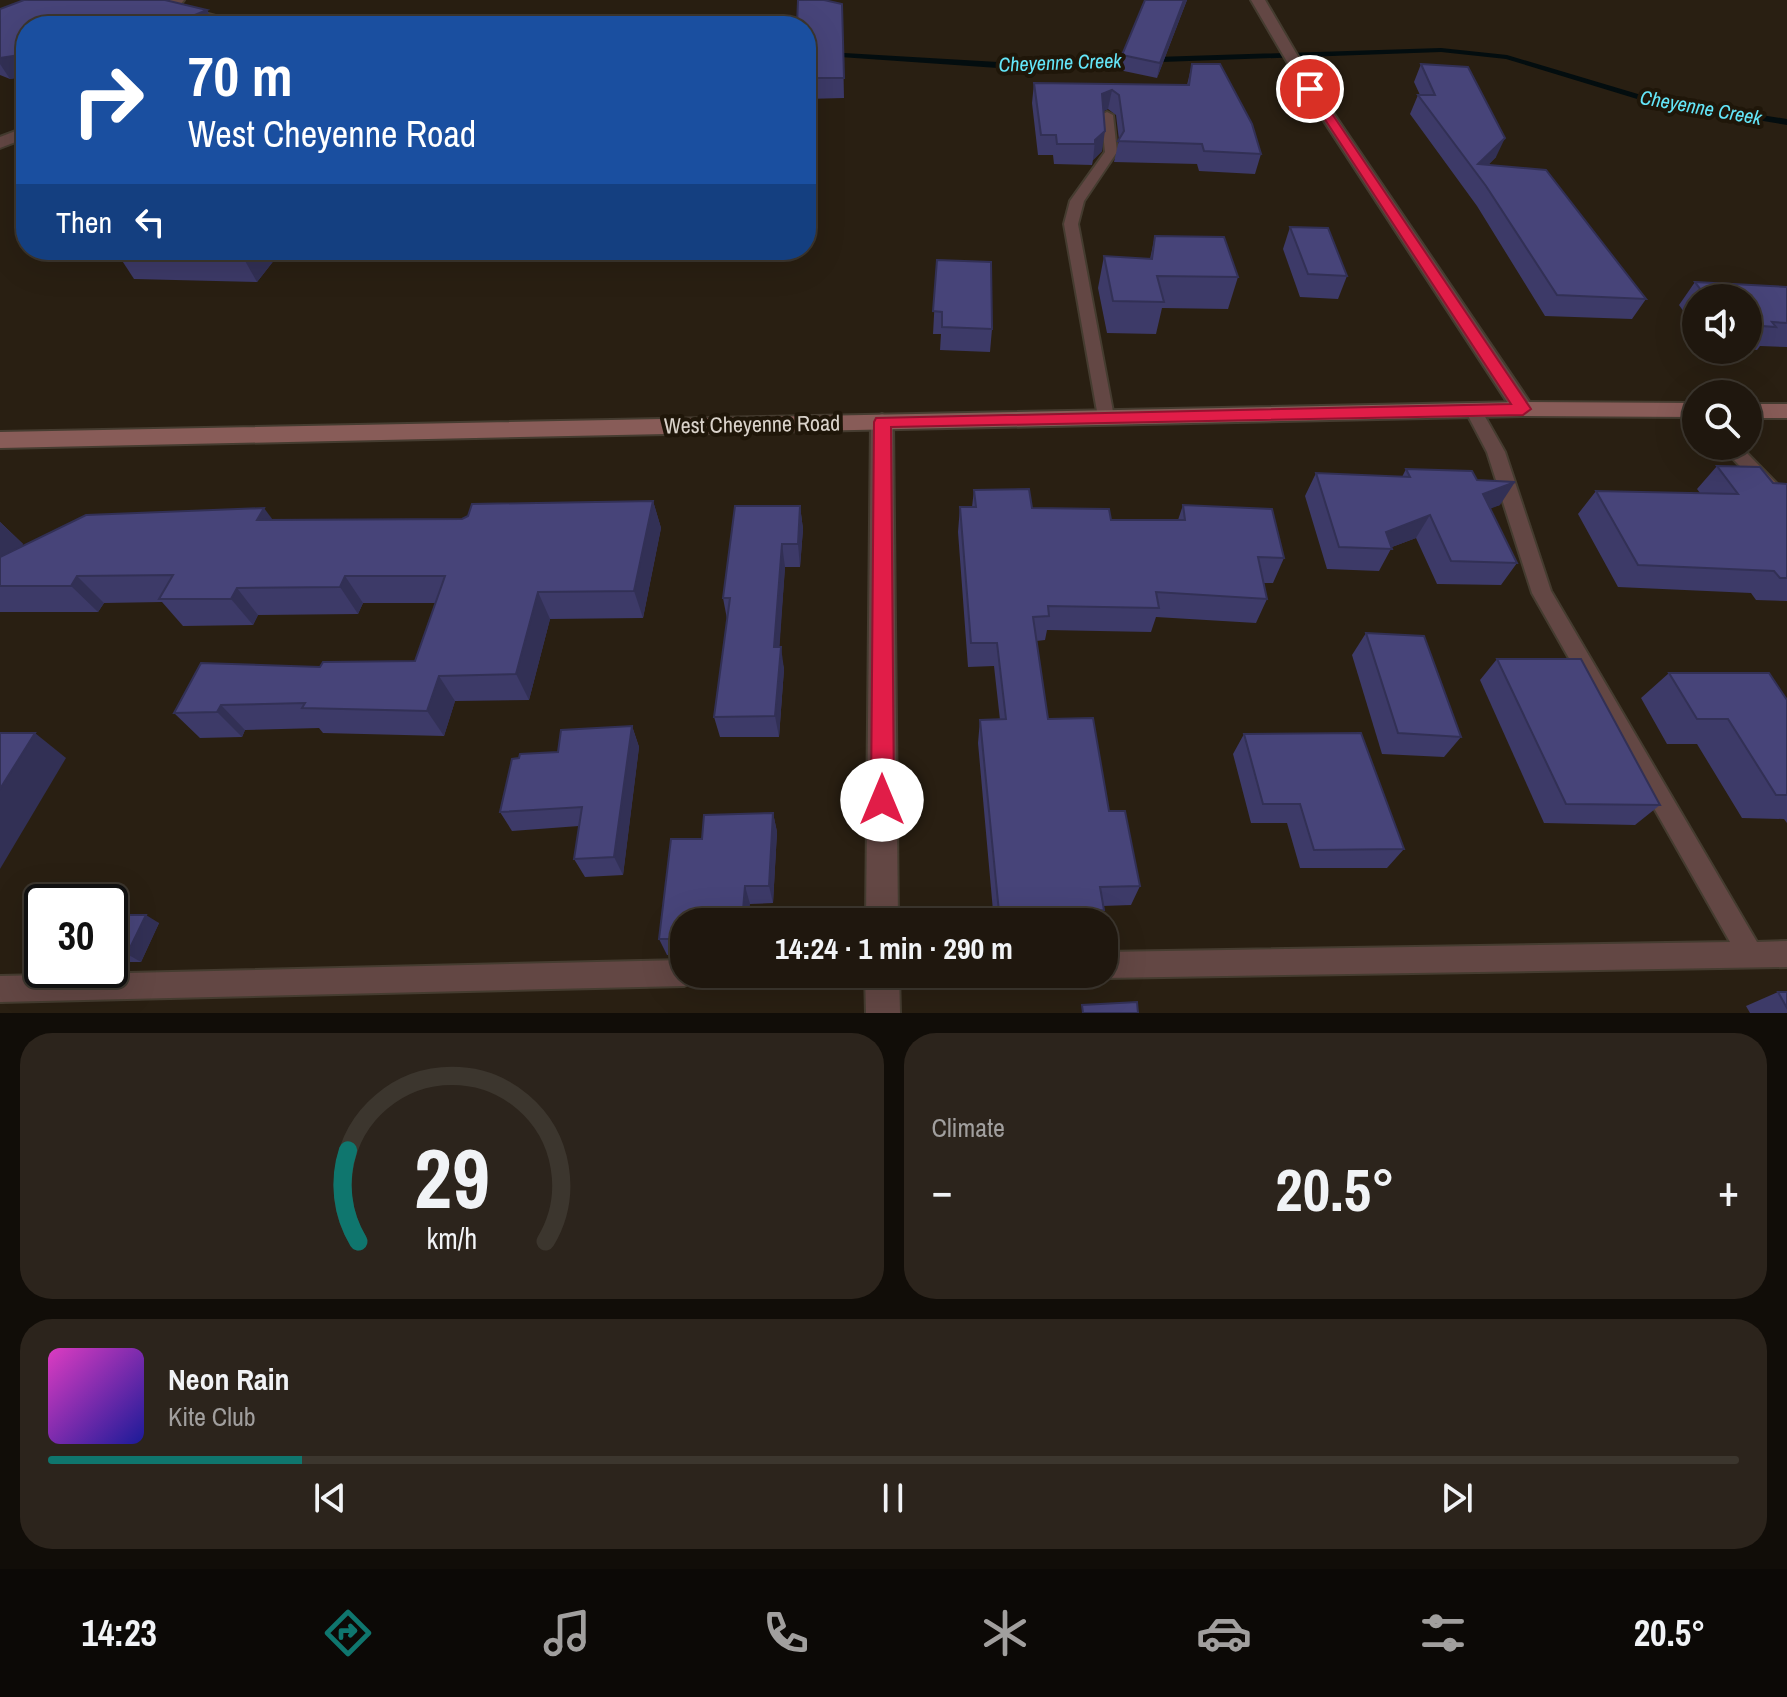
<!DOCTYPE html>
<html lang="en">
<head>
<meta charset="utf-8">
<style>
  :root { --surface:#1f170e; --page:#2c241c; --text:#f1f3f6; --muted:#a19f9e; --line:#3c362e; --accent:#0f766e }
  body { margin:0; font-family:"Archivo Narrow",sans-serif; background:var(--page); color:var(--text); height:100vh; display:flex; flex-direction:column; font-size:30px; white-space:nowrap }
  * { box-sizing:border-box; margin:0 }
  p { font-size:26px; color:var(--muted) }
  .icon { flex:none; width:44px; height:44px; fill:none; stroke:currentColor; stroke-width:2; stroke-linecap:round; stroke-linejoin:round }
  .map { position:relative; height:1013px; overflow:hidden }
  .side { display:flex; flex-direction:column; gap:20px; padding:20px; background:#110d08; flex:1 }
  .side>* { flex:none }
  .banner { position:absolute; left:16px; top:16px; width:800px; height:244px; border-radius:32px; box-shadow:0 8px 32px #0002,0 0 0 2px var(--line); background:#1a4fa0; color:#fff; overflow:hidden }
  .tools { position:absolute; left:1682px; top:284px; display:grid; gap:16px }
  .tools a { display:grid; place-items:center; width:80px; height:80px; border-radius:50%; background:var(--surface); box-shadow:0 8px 32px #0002,0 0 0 2px var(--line); font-size:40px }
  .speed { position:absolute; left:24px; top:884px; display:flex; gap:16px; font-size:40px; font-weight:700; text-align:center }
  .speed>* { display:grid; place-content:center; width:104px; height:104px; border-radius:50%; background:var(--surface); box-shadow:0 8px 32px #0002,0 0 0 2px var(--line); line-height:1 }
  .speed .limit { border:4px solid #111; border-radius:12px; background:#fff; color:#111 }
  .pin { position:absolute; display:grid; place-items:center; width:68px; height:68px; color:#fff; margin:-34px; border:4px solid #fff; border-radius:50%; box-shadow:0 2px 8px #0007 }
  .me { position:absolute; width:88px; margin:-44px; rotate:0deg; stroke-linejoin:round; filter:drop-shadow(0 0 6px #0008) }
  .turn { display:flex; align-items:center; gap:28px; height:168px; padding:0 40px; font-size:36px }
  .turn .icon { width:104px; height:104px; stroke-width:2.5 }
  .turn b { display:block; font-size:56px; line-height:68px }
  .then { display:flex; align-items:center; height:76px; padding:0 40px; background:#0003; gap:16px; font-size:30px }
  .big { font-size:60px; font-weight:700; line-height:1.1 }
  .side .widget { flex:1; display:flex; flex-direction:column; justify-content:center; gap:12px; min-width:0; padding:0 28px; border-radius:32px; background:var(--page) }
  .side .dial { align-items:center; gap:0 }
  .dial svg { height:208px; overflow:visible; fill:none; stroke:var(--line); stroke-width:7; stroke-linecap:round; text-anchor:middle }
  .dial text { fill:var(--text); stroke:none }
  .song { display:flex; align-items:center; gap:24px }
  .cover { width:96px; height:96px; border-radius:12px; background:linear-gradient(135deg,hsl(310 70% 55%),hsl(240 70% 35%)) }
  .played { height:8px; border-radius:4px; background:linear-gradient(90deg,var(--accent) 15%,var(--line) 15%) }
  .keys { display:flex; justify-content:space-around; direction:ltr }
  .heat { display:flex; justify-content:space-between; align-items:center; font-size:44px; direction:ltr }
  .side .tiles { flex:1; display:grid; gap:20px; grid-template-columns:1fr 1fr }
  .widget:last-child { grid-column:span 2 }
  .trip { position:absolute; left:670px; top:908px; width:448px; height:80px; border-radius:32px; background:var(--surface); box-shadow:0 8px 32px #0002,0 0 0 2px var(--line); font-weight:700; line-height:80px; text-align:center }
  .tabs { display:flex; height:128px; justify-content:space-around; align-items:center; background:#0c0906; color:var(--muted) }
  .tabs .icon { width:56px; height:56px }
  .tabs .active { color:var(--accent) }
  .tabs b { font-size:36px; color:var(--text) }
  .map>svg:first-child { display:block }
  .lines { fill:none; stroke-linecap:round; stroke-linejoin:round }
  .stream { fill:#030d0f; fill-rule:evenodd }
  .lane-casing { stroke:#453c30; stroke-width:4 }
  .street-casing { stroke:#453c30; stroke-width:4 }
  .secondary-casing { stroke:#453c30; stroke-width:4 }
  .lane { fill:#634744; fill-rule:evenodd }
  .street { fill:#634744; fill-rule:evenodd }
  .secondary { fill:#885c58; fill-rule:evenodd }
  .wall { fill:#3d3a68 }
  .shaded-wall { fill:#323055 }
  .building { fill:#474479; stroke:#323055; stroke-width:2 }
  .route { fill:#e11d48; stroke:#92132f; stroke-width:2 }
  .labels { text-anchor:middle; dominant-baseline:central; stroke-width:8; stroke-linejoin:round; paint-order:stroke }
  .far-water-label { font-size:20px; font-style:italic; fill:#64e7fa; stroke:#1f1609 }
  .street-label { font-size:22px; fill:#dad3cb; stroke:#1f1609 }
</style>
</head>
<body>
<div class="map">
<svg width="1787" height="1013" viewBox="0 0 1787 1013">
  <rect width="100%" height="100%" fill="#291f12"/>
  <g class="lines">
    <g class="stream">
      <path d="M699 24H731L735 26H695Z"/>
      <path d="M806 44 827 52 998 62 1441 48 1507 55 1648 97 1787 119V125L1647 102 1506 59 1441 52 998 68 826 56 806 49Z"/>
    </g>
    <defs>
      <g id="lane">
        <path d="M1107 112 1113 115 1117 152 1084 201 1078 224 1114 417 1106 423 1098 417 1064 224 1070 201 1105 152 1101 115Z"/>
        <path d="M1473 404 1479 406 1505 452 1551 591 1757 942 1787 941V967L1104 978 1095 974H1104V952L1730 942 1532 593 1487 452 1465 410Z"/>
        <path d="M1721 446H1740L1787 494V512L1781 510Z"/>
        <path d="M684 960V974H696L693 982 684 986 0 1002V976Z"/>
      </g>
      <g id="street">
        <path d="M170 0H184L179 6 252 26H228L165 11 163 8Z"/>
        <path d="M1251 0H1265L1317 89 1531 404 1534 409 1531 414H1515L1303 89Z"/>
        <path d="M26 127V138L0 148V137Z"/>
        <path d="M882 414 890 417 893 422 898 922H866L871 422 874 417Z"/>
        <path d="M865 974H899L900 1013H866Z"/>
      </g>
      <g id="secondary">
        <path d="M1523 402 1696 403V417L1523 416 0 448V432Z"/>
        <rect x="1748" y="404" width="39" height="14"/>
      </g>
    </defs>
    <use href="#lane" class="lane-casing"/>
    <use href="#street" class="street-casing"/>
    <use href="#secondary" class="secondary-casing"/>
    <use href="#lane" class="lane"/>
    <use href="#street" class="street"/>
    <use href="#secondary" class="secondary"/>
  </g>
  <g class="wall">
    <path d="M1145 0H1187L1157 78 1119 70 1122 55Z"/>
    <path d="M842 4 844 98 806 99V26Z"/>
    <path d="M0 9 207 10 215 26H26V76L10 79 0 75Z"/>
    <path d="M1192 64 1261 154 1255 174 1199 171 1197 164 1114 162 1119 140 1116 115 1108 109 1103 111 1102 151 1093 160 1092 165 1054 164 1053 155H1038L1032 103 1034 83 1187 85Z"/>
    <path d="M1421 64 1496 157 1488 165 1646 299 1632 319 1545 316 1477 206 1410 114 1418 95H1420L1414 82Z"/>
    <path d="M1290 227 1347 276 1338 299 1300 297 1283 249Z"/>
    <path d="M1155 236 1238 277 1228 309 1162 308 1156 334 1107 333 1098 288 1104 256 1150 259Z"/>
    <path d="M126 250H282L257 282 134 279 119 256Z"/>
    <path d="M937 260 992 329 990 352 940 350 941 334H933Z"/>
    <path d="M1695 282 1787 287V347L1760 346 1757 350 1748 349V298H1696V329L1679 305Z"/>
    <path d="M1717 466 1773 483 1787 484V601L1756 600 1751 593 1618 587 1578 514 1596 491 1700 493 1697 489Z"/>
    <path d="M1406 469 1477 480 1500 505 1490 508 1517 563 1501 585 1437 584 1416 538 1392 547 1379 571 1327 569 1305 496 1316 473 1402 477Z"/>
    <path d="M974 490 1032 508 1111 520H1178L1183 505 1284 558 1273 583H1263L1267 599 1256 623 1156 617 1151 632 1047 630 1045 640 1036 641 1048 719 1109 811 1140 886 1131 905 1103 906 1104 910 1099 922H994L978 743 980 720H1000L994 666 968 667 958 532 960 507H972Z"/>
    <path d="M653 501 661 528 643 618 550 619 529 700 455 701 444 736 323 733 319 728 245 730 242 737 200 738 174 713 320 667 415 661 436 603H363L358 614 258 615 253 625 183 626 162 602 104 603 98 612H0V522L23 544 21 546 273 520 462 519Z"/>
    <path d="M800 506 803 529 800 567H785L779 647 784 669 779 737H720L714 717 727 619 723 598Z"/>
    <path d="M1366 633 1461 737 1444 757 1382 754 1352 655Z"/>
    <path d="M1497 659 1660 805 1635 825 1544 823 1480 680Z"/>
    <path d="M1669 673 1787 700V823L1784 819 1742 818 1697 744H1667L1641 698Z"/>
    <path d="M632 726 639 747 623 875 585 877 574 859 579 826 512 831 500 812 519 758 558 752Z"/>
    <path d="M1244 734 1404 849 1387 868H1300L1287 823H1251L1233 754Z"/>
    <path d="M773 813 777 832 773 903 750 904 684 922V955H667L659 939 702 839Z"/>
    <path d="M110 915 159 923 141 962H110Z"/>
    <path d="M1778 992H1787V1013H1750L1746 1006Z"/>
  </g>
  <g class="shaded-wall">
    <path d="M1184 0H1187L1157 78 1160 63Z"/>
    <path d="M207 10 215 26H168Z"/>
    <path d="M26 54V76L10 79 0 64V58Z"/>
    <path d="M1112 90 1108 109 1098 114 1102 94Z"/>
    <path d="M1105 131 1102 151 1093 160 1095 140Z"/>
    <path d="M1505 138 1496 157 1478 175V164Z"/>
    <path d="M252 250H282L257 282 244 259Z"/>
    <path d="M1515 482 1500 505 1469 517 1483 494Z"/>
    <path d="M653 501 661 528 643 618 634 591Z"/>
    <path d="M800 506 803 529 800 567 798 544Z"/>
    <path d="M264 508 284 535 257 520Z"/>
    <path d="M1430 515 1416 538 1389 548 1386 532Z"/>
    <path d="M0 522 23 544 0 574Z"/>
    <path d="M782 544 785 567 778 669 774 647Z"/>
    <path d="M77 576 104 603 98 612 71 586Z"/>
    <path d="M345 576 363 603 358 614 340 587Z"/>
    <path d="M237 588 258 615 253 625 231 599Z"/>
    <path d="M538 592 550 619 529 700 516 674Z"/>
    <path d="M781 647 784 669 779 737 775 716Z"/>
    <path d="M439 676 455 701 444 736 427 711Z"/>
    <path d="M221 705 245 730 242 737 217 712Z"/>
    <path d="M632 726 639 747 623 875 614 857Z"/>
    <path d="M35 733 66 758 0 869V789Z"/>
    <path d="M773 813 777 832 773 903 769 886Z"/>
    <path d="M745 886 750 904 749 922H742Z"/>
    <path d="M146 915 159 923 141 962 127 954Z"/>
  </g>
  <g class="building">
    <path d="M24 0H165L207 10 168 26H26V54L0 58V9Z"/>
    <path d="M798 0H824L842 4 844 78H806V26H797Z"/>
    <path d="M1145 0H1184L1160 63 1122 55Z"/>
    <path d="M1192 64H1220L1252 124 1261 154 1204 151 1202 144 1118 141 1124 131 1119 95 1112 90 1102 94 1105 131 1095 140V144H1057L1056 135H1041L1034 83 1189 85Z"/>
    <path d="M1421 64 1468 67 1505 138 1478 164 1546 170 1646 299 1557 295 1486 186 1418 95H1435Z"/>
    <path d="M1290 227 1328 228 1347 276 1308 274Z"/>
    <path d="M1155 236 1224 237 1238 277 1157 276 1164 302 1113 301 1104 256 1152 259Z"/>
    <path d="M126 250H252L244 259 119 256Z"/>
    <path d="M937 260 991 262 992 329 942 327V312L933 311Z"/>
    <path d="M1695 282 1787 287V323L1772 322 1776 327 1748 325V298H1707Z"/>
    <path d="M1717 466 1760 467 1773 483 1787 484V578H1780L1774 571 1638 565 1596 491 1738 494Z"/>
    <path d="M1406 469 1472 471 1477 480 1515 482 1483 494 1517 563 1451 561 1430 515 1386 532 1392 549 1339 547 1316 473 1410 477Z"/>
    <path d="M1029 489 1032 508 1109 509 1111 520H1185L1183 505 1272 509 1284 558 1258 557 1267 599 1156 592 1159 608 1048 606 1049 616 1033 617 1048 719 1093 718 1109 811H1125L1140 886 1100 887 1104 910 999 912 980 720 1006 719 997 643H971L960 507H976L974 490Z"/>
    <path d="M653 501 634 591 538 592 516 674 439 676 427 711 302 708 305 703 221 705 217 712 174 713 201 663 320 667 323 662 415 661 445 576H345L340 587 237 588 231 599H159L173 575 77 576 71 586H0V557L86 515 264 508 257 520 462 519 468 516 472 504Z"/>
    <path d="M735 506H800L798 544H782L774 647H781L775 716 714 717 730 598H723Z"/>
    <path d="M1366 633 1424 636 1461 737 1398 733Z"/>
    <path d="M1497 659H1581L1660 805 1566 804Z"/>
    <path d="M1669 673H1769L1787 700V795H1776L1728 719H1697Z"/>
    <path d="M632 726 614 857 574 859 582 807 500 812 512 759 519 758 520 754 558 752 561 730Z"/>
    <path d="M0 733H35L0 789Z"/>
    <path d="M1361 733 1404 849 1314 850 1300 804H1263L1244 734Z"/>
    <path d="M773 813 769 886H745L742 922H684V939H659L671 839H702L704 815Z"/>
    <path d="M110 915H146L127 954H110Z"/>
    <path d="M1778 992H1787V1008Z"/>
    <path d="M1137 1002 1138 1013H1083L1082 1005Z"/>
  </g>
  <path class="route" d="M1306 87H1314L1531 409 1523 415 891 427 894 800 891 807 882 810 874 807 871 800 874 422 876 418 1511 404 1305 89Z"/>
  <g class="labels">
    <g class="far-water-label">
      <text transform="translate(1060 62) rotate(-2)">Cheyenne Creek</text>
      <text transform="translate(1701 107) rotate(10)">Cheyenne Creek</text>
    </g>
    <g class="street-label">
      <text transform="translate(752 424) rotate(-1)">West Cheyenne Road</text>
    </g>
  </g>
</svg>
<div class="tools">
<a><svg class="icon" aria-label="sound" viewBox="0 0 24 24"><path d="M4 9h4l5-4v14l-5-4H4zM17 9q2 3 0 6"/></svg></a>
<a><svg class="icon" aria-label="search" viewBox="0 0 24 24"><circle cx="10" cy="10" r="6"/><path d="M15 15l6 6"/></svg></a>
</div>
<div class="speed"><div class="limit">30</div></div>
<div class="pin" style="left:1310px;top:89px;background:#d93025"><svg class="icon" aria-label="arrive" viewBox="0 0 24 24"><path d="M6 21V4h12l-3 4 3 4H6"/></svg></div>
<svg class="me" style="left:882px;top:800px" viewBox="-20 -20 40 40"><circle r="19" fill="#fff"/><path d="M0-13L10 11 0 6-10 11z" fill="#e11d48"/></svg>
<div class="trip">14:24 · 1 min · 290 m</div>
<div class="banner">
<div class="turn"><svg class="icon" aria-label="right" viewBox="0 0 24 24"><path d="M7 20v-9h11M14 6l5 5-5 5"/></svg><div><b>70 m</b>West Cheyenne Road</div></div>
<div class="then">Then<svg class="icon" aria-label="left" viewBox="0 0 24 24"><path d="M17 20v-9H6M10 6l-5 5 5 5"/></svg></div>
</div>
</div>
<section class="side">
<div class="tiles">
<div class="widget dial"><svg viewBox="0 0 100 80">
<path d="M14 69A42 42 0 1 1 86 69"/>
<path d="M14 69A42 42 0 0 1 10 34" stroke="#0f766e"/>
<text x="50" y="56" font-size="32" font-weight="700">29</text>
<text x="50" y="72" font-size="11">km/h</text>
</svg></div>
<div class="widget"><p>Climate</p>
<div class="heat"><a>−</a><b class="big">20.5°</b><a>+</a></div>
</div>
<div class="widget">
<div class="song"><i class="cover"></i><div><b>Neon Rain</b><p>Kite Club</p></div></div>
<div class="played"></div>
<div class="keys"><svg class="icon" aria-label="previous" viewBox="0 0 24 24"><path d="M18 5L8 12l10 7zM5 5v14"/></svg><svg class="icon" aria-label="pause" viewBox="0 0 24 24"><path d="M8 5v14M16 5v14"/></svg><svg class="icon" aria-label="next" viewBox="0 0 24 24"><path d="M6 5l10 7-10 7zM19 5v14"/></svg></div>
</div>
</div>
</section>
<nav class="tabs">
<b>14:23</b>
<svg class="icon active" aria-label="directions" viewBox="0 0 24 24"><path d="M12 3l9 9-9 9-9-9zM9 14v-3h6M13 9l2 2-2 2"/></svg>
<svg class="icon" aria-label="music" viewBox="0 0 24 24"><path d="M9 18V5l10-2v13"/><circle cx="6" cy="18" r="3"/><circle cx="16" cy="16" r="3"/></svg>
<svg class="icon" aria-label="phone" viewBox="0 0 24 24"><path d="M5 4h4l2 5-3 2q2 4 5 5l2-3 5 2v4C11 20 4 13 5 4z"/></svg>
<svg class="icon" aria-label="climate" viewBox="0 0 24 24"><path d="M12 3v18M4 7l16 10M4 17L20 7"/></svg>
<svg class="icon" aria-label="car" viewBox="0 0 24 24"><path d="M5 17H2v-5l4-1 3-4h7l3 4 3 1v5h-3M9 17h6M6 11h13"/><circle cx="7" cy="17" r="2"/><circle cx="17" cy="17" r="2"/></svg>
<svg class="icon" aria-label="filters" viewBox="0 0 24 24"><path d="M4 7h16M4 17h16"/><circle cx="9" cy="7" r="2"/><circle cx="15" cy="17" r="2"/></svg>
<b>20.5°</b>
</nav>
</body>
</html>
